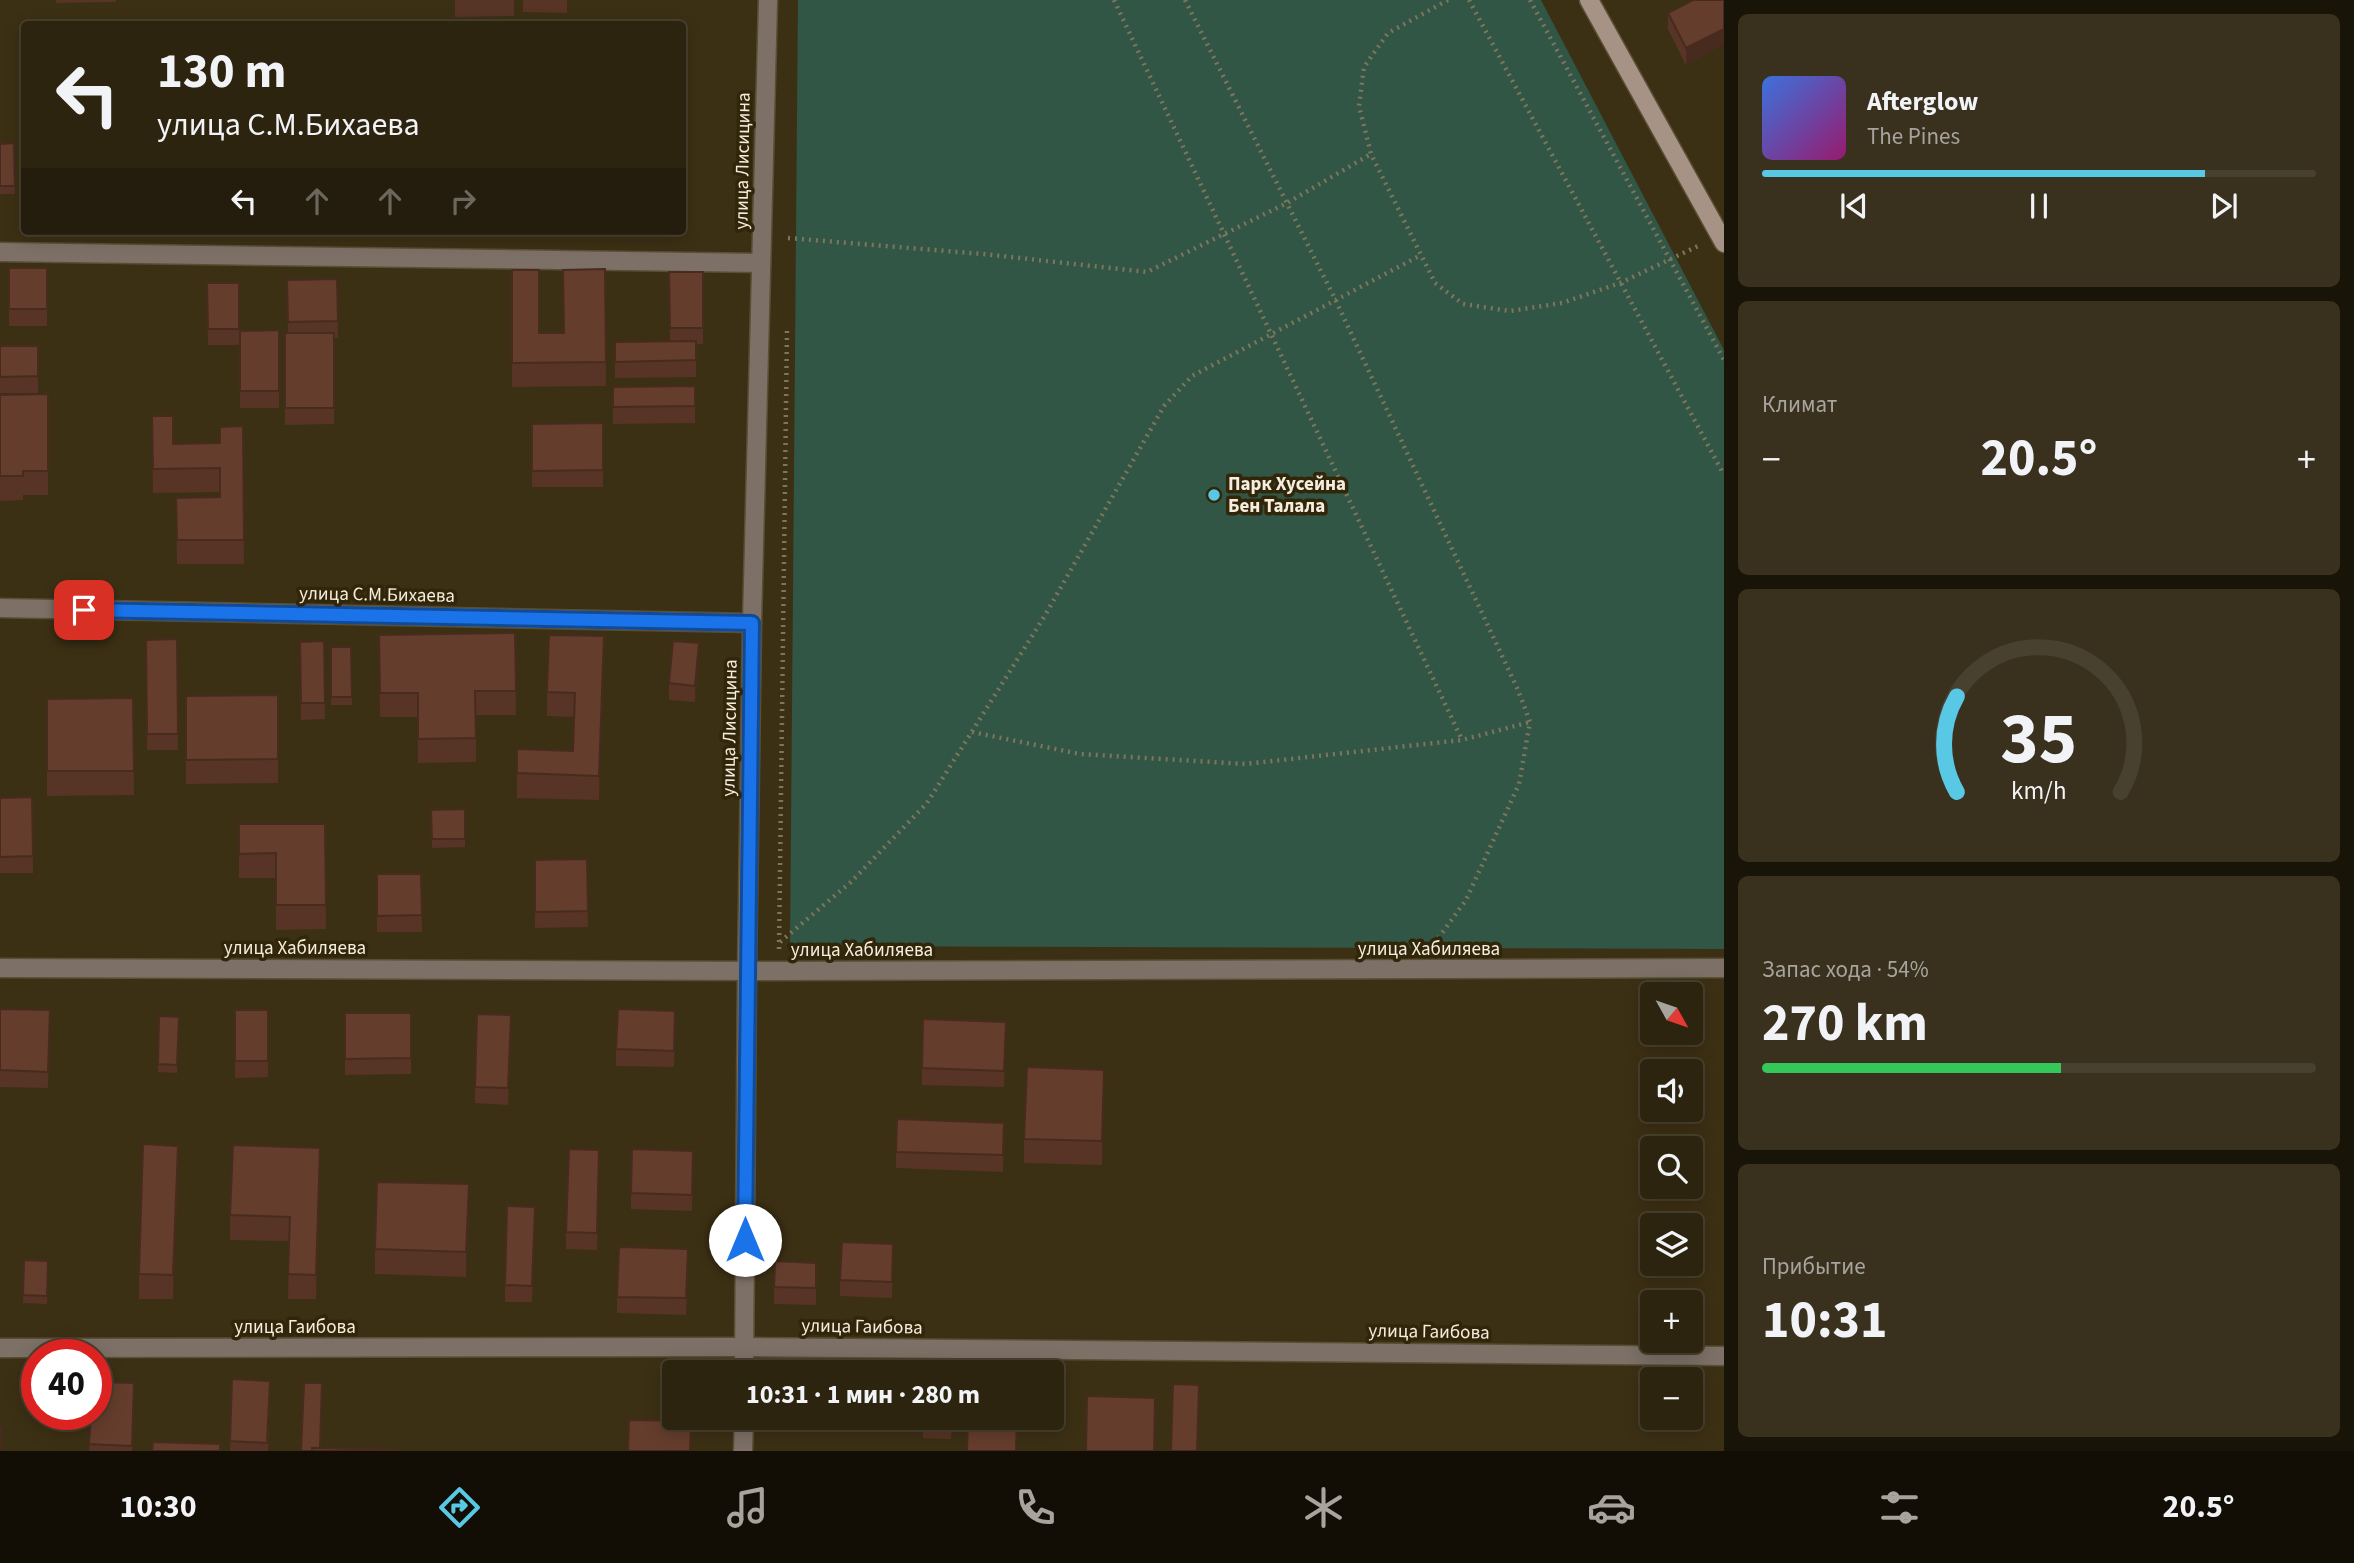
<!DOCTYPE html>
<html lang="ru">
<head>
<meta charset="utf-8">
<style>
  :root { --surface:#2d240f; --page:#39301d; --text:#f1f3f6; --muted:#a7a49e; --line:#48412f; --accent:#58c8e4 }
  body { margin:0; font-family:"Source Sans 3",sans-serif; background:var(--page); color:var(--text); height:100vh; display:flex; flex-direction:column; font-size:26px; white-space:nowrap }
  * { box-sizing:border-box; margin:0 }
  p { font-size:23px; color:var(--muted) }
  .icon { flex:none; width:38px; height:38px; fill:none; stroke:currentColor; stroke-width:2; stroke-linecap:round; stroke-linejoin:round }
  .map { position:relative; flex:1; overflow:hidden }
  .details { display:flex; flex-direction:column; gap:14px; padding:14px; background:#191408; width:630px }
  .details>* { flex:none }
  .guide { position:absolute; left:21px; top:21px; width:665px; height:214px; border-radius:7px; box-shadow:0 4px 18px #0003,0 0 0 2px var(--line); background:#2d240f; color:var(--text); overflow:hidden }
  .needle { width:46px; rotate:130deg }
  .tools { position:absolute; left:1640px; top:982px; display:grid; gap:14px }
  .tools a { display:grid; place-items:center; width:63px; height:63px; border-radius:7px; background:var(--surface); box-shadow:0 4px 18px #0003,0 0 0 2px var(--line); font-size:35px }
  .speed { position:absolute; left:21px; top:1339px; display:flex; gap:14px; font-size:35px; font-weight:700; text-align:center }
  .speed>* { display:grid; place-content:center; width:91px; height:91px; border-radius:50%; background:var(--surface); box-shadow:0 4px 18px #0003,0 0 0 2px var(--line); line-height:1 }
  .speed .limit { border:10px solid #d22; background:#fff; color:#111 }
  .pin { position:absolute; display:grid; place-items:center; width:60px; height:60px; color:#fff; margin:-30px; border-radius:14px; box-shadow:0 4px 10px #0006 }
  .me { position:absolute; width:77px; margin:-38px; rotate:0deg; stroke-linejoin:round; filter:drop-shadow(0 0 5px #0008) }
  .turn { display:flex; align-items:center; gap:24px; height:147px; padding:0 21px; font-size:32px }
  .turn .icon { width:91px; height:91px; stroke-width:2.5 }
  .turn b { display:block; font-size:49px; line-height:60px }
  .lanes { display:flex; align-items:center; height:66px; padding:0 21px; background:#0003; justify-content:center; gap:35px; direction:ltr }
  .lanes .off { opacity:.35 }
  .big { font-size:52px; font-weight:700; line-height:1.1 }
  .details .card { flex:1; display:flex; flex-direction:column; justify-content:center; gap:10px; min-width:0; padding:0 24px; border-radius:10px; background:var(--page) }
  .details .dial { align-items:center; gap:0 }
  .dial svg { height:182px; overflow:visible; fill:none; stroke:var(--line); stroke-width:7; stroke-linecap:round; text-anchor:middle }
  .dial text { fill:var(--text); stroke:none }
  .song { display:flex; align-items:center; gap:21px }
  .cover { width:84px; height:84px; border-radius:10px; background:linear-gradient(135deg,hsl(220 70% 55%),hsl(320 70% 35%)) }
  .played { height:7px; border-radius:4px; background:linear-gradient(90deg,var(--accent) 80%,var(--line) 80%) }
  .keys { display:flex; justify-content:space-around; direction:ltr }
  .heat { display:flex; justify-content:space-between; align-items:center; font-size:38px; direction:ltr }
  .charge { height:10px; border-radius:5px; background:linear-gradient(90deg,#34c759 54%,var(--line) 0) }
  .trip { position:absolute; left:662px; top:1360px; width:402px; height:70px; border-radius:7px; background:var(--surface); box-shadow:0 4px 18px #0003,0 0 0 2px var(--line); font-weight:700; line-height:70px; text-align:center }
  .tab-bar { display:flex; height:112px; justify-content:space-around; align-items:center; background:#120e06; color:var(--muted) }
  .tab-bar .icon { width:49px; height:49px }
  .tab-bar .on { color:var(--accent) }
  .tab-bar b { font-size:32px; color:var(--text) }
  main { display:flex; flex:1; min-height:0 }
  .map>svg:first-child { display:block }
  .green { fill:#315645 }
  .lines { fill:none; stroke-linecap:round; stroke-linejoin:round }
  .minor-casing { stroke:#5a4e34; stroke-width:21 }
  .tertiary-casing { stroke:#5a4e34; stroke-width:21 }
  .secondary-casing { stroke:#5a4e34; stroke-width:21 }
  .path { stroke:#7f755d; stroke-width:4.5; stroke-dasharray:2 5; stroke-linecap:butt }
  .minor { stroke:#7d7067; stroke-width:18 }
  .tertiary { stroke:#7d7067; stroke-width:18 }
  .secondary { stroke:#a79385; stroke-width:18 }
  .wall { fill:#573426 }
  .shaded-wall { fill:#472b1f }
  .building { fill:#653d2c; stroke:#472b1f; stroke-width:2 }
  .route-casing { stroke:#114b97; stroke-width:18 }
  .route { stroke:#1a73e8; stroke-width:12 }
  .poi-dot { fill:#58c8e4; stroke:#32260a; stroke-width:2.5 }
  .labels { text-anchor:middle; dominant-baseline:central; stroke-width:7; stroke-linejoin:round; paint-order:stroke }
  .street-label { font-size:19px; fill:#f5eddd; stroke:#32260a }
  .poi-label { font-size:19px; font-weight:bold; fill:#f5eddd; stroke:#32260a; text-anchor:start }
</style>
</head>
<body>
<main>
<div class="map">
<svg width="1724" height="1451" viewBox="0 0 1724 1451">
  <rect width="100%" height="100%" fill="#3c3014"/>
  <path class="green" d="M798 0H1541L1724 350V949L790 946Z"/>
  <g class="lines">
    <defs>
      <g id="minor">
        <path d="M0 252 761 263"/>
        <path d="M0 608 752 623"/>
        <path d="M0 968 779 971 1724 968"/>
        <path d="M0 1348 745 1347 1724 1356"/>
      </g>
      <g id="tertiary">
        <path d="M744 1372 747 971 752 623 768 0"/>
        <path d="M743 1451 744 1418"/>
      </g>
      <path id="secondary" d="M1589 0 1724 243"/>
    </defs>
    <use href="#minor" class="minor-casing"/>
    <use href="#tertiary" class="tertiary-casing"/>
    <use href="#secondary" class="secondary-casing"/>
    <g class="path">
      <path d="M1114 0 1462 740"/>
      <path d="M1185 0 1336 301 1518 690 1530 722 1519 784 1466 900 1434 944"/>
      <path d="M1448 0 1388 33 1364 67 1359 106 1371 154 1435 283 1463 304 1510 311 1562 303 1620 283 1698 246"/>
      <path d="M1469 0 1724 475"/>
      <path d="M1530 0 1724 360"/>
      <path d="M788 238 983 254 1147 272 1287 203 1371 154"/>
      <path d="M972 732 1080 754 1245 764 1462 740 1530 722"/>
      <path d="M780 942 851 882 927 803 1044 617 1164 406 1192 376 1421 255"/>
      <path d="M779 949 787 328"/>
    </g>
    <use href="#minor" class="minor"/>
    <use href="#tertiary" class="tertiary"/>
    <use href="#secondary" class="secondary"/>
  </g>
  <g class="wall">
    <path d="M56 0H116V2L56 3Z"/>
    <path d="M455 0H514V16L455 17Z"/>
    <path d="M523 0H567V13L523 12Z"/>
    <path d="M1693 0 1686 65 1668 29V13Z"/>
    <path d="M14 143 15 194H0V144Z"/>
    <rect x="9" y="268" width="38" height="58"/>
    <path d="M605 269 606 386 512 387V270L539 333H564Z"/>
    <path d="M669 272H703V344H696V377L615 378V342H670Z"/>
    <path d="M337 279 338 338H334V424L285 425V333H288L287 280Z"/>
    <path d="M207 283H239V345H208Z"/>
    <path d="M279 330V408H240V331Z"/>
    <rect x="0" y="346" width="38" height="47"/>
    <path d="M695 386V423L613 424V387Z"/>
    <path d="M48 394V495H23V500L0 501V395Z"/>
    <path d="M152 416 173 444 220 443 243 426 244 564H177L176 498 220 497V492L153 493Z"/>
    <path d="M603 423V487H532V424Z"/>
    <path d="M515 633 516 715H476V762L418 763V717H380L379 635Z"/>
    <path d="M177 639 178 750H147L146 640Z"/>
    <path d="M324 641 325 719 301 720 300 642Z"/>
    <path d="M331 647H351L352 705H331Z"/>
    <path d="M699 659 695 702 669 700V683Z"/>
    <path d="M604 661 599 800 517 798V749L573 751 574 717 547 716V692Z"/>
    <path d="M278 695V783L186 784V696Z"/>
    <path d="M133 698 134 795 47 796V699Z"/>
    <path d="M32 797 33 873H0V798Z"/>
    <path d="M465 809V847L432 848 431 810Z"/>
    <path d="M239 824H325L326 929 276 930V878H239Z"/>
    <path d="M587 859 588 927 535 928V860Z"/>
    <path d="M377 874H421L422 932H377Z"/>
    <path d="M0 1009 50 1010 48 1088 0 1087Z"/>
    <path d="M235 1010H268V1077L235 1078Z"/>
    <path d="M675 1011 674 1067 616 1066V1049Z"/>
    <path d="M345 1013H411V1074L345 1075Z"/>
    <path d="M159 1016 179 1017 177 1073 158 1072Z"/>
    <path d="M1006 1022 1004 1087 922 1085V1068Z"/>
    <path d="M511 1031 508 1105 475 1103V1087Z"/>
    <path d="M1104 1094 1102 1165 1024 1163V1139Z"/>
    <path d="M1004 1123 1003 1172 896 1168V1152Z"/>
    <path d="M693 1151 692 1211 631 1209V1193Z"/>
    <path d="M599 1166 597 1250 566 1249V1232Z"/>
    <path d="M178 1170 173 1299H139V1274Z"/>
    <path d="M320 1172 316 1299H288L289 1241 230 1240V1215Z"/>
    <path d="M535 1207 532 1302H505V1285Z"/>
    <path d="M469 1208 466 1277 375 1274V1249Z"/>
    <path d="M893 1244 892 1298 840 1296V1280Z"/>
    <path d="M24 1260 48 1261 47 1304 23 1303Z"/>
    <path d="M816 1263V1305L774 1304V1287Z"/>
    <path d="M688 1266 686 1315 617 1313V1297Z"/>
    <path d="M232 1379 270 1397 268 1451H230Z"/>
    <path d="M134 1400 132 1451H89L91 1414Z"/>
    <path d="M923 1418H952L951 1439 923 1438Z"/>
  </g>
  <g class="shaded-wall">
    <path d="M1724 29V45L1686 65V48Z"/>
    <path d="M604 636V661L599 800V776Z"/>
    <path d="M699 643V659L695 702V686Z"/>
    <path d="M1104 1070V1094L1102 1165V1141Z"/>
    <path d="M178 1146V1170L173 1299V1275Z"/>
    <path d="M320 1148V1172L316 1299V1275Z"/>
    <path d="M469 1184V1208L466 1277V1252Z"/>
  </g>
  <g class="building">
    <path d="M1693 0H1724V29L1686 48 1668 13Z"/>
    <path d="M14 143 15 186H0V144Z"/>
    <rect x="9" y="268" width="38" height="41"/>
    <path d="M605 269 606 362 512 363V270H539V333H564L563 270Z"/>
    <path d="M669 272H703V328H670Z"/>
    <path d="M337 279 338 321 288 322 287 280Z"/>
    <path d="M207 283H239V329H208Z"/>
    <path d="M279 330V391H240V331Z"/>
    <rect x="285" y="333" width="49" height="75"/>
    <path d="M696 341V360L615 362V342Z"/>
    <path d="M0 346H38V376L0 377Z"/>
    <path d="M695 386V406L613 407V387Z"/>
    <path d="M48 394V471H23V476H0V395Z"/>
    <path d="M152 416H173V444L220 443V427L243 426 244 540H177L176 498 220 497V468L153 469Z"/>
    <path d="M603 423V470L532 471V424Z"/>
    <path d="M515 633 516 691H475L476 738 418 739V693H380L379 635Z"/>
    <path d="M549 635 604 636 599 776 517 773V749L573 751 575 693 547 692Z"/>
    <path d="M177 639 178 734H147L146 640Z"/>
    <path d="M324 641 325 703H301L300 642Z"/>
    <path d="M673 641 699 643 695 686 669 683Z"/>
    <path d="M331 647H351L352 697H331Z"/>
    <path d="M278 695V759L186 760V696Z"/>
    <path d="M133 698 134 771H47V699Z"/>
    <path d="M32 797 33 856 0 857V798Z"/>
    <path d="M465 809V839H432L431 810Z"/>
    <path d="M239 824H325L326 905H276V853L239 854Z"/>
    <path d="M587 859 588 911 535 912V860Z"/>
    <path d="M377 874H421L422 915 377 916Z"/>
    <path d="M0 1009 50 1010 48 1072 0 1070Z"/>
    <path d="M618 1009 675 1011 674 1051 616 1049Z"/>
    <rect x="235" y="1010" width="33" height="51"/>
    <path d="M345 1013H411V1058L345 1059Z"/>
    <path d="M477 1014 511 1015 508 1088 475 1087Z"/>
    <path d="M159 1016 179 1017 177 1065 158 1064Z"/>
    <path d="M923 1019 1006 1022 1004 1071 922 1068Z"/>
    <path d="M1027 1067 1104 1070 1102 1141 1024 1139Z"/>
    <path d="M897 1119 1004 1123 1003 1155 896 1152Z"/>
    <path d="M143 1144 178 1146 173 1275 139 1274Z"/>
    <path d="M233 1145 320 1148 316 1275 288 1274 290 1217 230 1215Z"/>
    <path d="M569 1149 599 1150 597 1233 566 1232Z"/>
    <path d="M632 1149 693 1151 692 1195 631 1193Z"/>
    <path d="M377 1182 469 1184 466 1252 375 1249Z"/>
    <path d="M507 1206 535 1207 532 1286 505 1285Z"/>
    <path d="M842 1242 893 1244 892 1282 840 1280Z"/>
    <path d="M619 1247 688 1249 686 1298 617 1297Z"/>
    <path d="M24 1260 48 1261 47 1296 23 1295Z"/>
    <path d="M775 1261 816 1263V1288L774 1287Z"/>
    <path d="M232 1379 270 1381 267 1443 230 1441Z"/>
    <path d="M96 1382 134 1383 132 1446 89 1444 91 1414H96Z"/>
    <path d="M304 1383H322L320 1448H312V1451H301Z"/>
    <path d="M1173 1384 1199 1385 1197 1451H1171Z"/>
    <path d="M1087 1396 1155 1398 1154 1451H1086Z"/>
    <path d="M923 1418H951V1423L923 1422Z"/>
    <path d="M968 1418H1017L1016 1451H967Z"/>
    <path d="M629 1420 691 1421 690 1451H628Z"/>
    <path d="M0 1428H2L1 1451H0Z"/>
    <path d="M153 1442 220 1444V1451H152Z"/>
    <path d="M312 1448 398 1450V1451H312Z"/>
  </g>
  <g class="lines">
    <defs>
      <path id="route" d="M84 610 752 623 745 1240"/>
    </defs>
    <use href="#route" class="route-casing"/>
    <use href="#route" class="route"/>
  </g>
  <circle class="poi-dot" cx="1214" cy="495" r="7"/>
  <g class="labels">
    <g class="street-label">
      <text transform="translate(743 161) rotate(-89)">улица Лисицина</text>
      <text transform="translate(377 595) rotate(1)">улица С.М.Бихаева</text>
      <text transform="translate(730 728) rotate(-89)">улица Лисицина</text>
      <text x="295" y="948">улица Хабиляева</text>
      <text x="1429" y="949">улица Хабиляева</text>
      <text x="862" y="950">улица Хабиляева</text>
      <text x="295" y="1327">улица Гаибова</text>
      <text transform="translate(862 1327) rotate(1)">улица Гаибова</text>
      <text transform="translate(1429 1332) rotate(1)">улица Гаибова</text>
    </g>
    <g class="poi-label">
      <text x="1228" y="484">Парк Хусейна<tspan x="1228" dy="22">Бен Талала</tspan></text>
    </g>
  </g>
</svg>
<div class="tools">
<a><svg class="needle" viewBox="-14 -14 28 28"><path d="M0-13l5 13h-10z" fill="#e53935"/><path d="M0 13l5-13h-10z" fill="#a7a49e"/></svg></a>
<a><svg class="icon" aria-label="sound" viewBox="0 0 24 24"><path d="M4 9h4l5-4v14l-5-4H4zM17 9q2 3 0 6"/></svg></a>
<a><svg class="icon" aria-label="search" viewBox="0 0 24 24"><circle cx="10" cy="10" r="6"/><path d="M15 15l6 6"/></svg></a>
<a><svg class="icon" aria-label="layers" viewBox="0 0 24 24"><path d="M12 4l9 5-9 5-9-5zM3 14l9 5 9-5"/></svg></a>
<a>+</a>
<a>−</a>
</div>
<div class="speed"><div class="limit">40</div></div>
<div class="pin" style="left:84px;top:610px;background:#d93025"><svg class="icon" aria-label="arrive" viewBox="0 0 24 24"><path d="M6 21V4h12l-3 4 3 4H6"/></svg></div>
<svg class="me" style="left:745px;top:1240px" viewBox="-20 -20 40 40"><circle r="19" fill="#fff"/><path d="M0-13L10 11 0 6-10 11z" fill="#1a73e8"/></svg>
<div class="trip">10:31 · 1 мин · 280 m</div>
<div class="guide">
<div class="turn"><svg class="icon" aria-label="left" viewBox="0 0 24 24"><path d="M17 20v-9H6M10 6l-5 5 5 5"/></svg><div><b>130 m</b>улица С.М.Бихаева</div></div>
<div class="lanes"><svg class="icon" aria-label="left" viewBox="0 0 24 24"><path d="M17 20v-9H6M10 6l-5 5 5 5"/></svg><svg class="icon off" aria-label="ahead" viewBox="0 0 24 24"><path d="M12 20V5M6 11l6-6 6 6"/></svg><svg class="icon off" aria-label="ahead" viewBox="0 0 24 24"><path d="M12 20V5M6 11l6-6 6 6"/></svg><svg class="icon off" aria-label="right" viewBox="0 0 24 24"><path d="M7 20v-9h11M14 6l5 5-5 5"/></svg></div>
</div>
</div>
<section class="details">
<div class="card">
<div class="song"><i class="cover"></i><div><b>Afterglow</b><p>The Pines</p></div></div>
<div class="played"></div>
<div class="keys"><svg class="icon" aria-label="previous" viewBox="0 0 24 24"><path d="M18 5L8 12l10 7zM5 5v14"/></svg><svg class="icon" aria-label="pause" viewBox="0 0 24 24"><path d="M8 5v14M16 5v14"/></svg><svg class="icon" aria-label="next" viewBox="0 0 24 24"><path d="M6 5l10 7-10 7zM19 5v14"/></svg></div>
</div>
<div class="card"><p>Климат</p>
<div class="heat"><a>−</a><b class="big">20.5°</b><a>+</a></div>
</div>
<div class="card dial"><svg viewBox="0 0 100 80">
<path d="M14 69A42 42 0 1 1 86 69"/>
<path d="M14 69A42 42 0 0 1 14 27" stroke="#58c8e4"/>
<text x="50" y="56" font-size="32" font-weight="700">35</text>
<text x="50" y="72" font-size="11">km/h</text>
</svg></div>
<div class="card"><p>Запас хода · 54%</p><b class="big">270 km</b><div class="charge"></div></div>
<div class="card"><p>Прибытие</p><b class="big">10:31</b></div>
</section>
</main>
<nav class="tab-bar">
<b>10:30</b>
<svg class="icon on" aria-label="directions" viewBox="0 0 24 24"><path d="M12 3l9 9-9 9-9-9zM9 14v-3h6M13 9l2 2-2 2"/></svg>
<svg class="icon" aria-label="music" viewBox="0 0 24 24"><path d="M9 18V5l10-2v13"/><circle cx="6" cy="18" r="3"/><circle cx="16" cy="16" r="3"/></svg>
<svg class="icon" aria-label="phone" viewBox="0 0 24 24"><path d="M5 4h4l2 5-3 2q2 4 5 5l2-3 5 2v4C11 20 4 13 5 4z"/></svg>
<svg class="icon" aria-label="climate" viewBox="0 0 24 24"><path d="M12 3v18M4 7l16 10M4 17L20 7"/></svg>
<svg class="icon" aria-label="car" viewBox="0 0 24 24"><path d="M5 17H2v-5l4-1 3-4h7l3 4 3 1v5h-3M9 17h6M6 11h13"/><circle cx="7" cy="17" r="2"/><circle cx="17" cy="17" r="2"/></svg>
<svg class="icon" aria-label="filters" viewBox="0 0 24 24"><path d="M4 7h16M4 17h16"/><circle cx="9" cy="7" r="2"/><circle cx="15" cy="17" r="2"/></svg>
<b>20.5°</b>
</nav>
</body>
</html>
